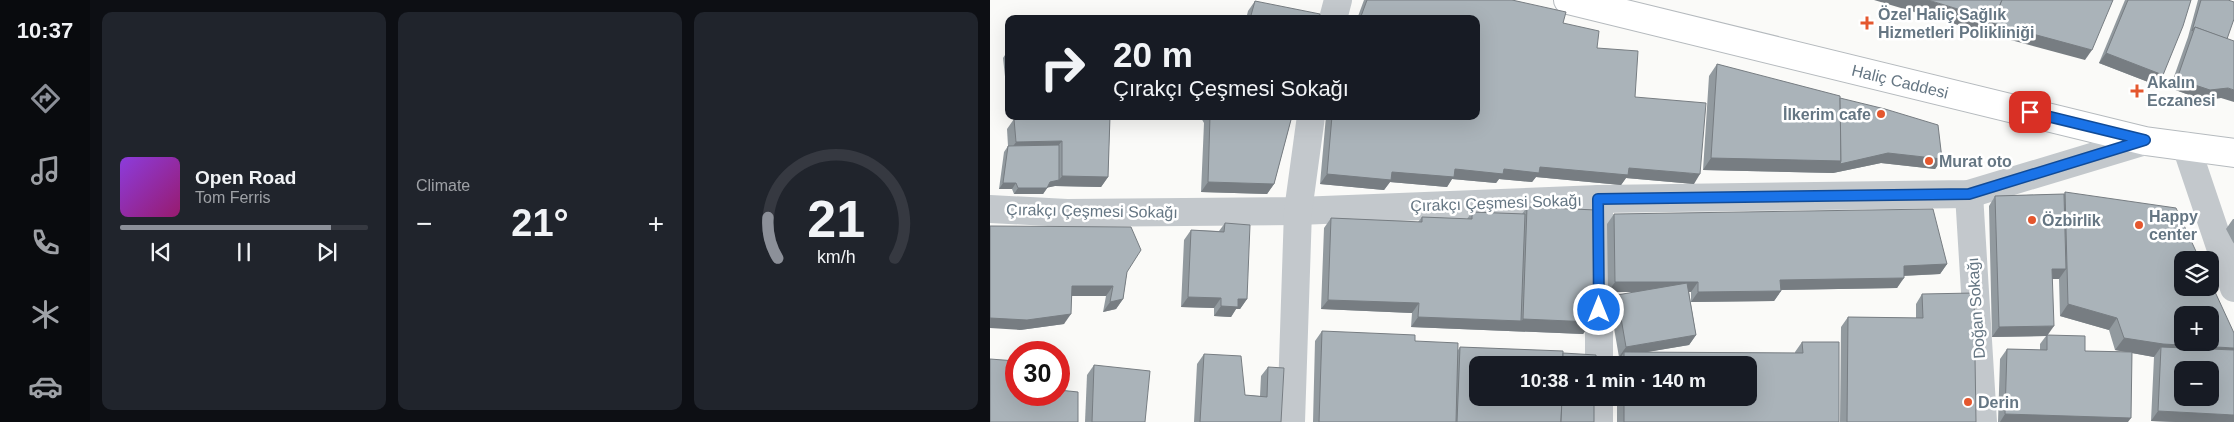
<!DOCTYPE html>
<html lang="en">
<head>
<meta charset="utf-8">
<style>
  :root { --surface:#171b24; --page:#20242c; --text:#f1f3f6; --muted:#9ea1a6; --line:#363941; --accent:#8c9099 }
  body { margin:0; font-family:Arial,sans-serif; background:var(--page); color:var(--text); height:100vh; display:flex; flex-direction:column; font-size:19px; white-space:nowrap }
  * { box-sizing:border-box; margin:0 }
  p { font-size:16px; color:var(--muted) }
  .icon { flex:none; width:28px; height:28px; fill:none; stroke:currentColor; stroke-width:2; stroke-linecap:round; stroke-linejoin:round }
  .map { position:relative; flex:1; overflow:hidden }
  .panel { display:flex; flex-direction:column; gap:12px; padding:12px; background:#0d0f14; width:900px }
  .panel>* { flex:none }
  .hud { position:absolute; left:15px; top:15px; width:475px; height:105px; border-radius:10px; box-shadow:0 5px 20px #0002; background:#171b24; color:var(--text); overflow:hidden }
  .controls { position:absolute; left:1184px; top:251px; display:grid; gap:10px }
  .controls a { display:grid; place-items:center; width:45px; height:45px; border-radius:10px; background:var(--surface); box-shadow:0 5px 20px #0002; font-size:25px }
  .speed { position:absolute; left:15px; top:341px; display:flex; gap:10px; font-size:25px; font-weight:700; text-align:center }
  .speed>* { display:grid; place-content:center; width:65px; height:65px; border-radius:50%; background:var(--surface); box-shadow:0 5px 20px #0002; line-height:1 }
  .speed .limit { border:8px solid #d22; background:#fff; color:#111 }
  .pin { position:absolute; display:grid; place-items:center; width:42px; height:42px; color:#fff; margin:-21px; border-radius:10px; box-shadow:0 2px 8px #0006 }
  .me { position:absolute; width:55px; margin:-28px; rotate:0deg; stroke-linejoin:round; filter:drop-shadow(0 0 4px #0008) }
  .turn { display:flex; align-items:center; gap:18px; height:105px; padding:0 25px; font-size:22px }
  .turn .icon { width:65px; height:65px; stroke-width:2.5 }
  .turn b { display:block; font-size:35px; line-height:42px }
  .big { font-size:38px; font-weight:700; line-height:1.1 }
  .panel .widget { flex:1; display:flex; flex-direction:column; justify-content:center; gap:8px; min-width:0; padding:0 18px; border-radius:10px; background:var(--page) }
  .panel .dial { align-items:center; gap:0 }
  .dial svg { height:130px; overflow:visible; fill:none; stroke:var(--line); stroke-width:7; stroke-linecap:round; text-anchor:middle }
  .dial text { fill:var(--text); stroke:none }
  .song { display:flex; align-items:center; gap:15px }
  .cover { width:60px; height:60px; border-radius:8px; background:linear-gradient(135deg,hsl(270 70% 55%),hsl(320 70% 35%)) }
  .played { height:5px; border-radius:2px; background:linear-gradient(90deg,var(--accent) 85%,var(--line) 85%) }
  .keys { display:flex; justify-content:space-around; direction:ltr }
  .heat { display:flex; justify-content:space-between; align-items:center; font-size:28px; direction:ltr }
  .panel .tiles { flex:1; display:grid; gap:12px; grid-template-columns:repeat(3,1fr) }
  .trip { position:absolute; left:479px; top:356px; width:288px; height:50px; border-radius:10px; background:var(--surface); box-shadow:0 5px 20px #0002; font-weight:700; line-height:50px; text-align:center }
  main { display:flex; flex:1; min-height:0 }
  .tabs { display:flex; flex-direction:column; width:90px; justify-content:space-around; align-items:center; background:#090b0e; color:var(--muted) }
  .tabs .icon { width:35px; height:35px }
  .tabs .current { color:var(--accent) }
  .tabs b { font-size:22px; color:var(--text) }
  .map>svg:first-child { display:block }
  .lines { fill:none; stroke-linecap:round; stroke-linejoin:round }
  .major-casing { stroke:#b5babe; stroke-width:30 }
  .minor { stroke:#c3c8cc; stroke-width:28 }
  .major { stroke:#fff; stroke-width:28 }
  .wall { fill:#929a9f; fill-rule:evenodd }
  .shaded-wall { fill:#777d82 }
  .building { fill:#aab3b9; stroke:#777d82; fill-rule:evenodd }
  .route-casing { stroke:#114b97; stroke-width:12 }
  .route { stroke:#1a73e8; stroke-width:9 }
  .poi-dot { fill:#e4572e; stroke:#fff; stroke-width:2 }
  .labels { text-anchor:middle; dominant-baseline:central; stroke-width:5; stroke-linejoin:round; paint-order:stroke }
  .poi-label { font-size:16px; font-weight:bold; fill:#657683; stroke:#fff; text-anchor:start }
  .street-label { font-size:16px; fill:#657683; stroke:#fff }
</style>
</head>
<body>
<main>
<nav class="tabs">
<b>10:37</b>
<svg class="icon current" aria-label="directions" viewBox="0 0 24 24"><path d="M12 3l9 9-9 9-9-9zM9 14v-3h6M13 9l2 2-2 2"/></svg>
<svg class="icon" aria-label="music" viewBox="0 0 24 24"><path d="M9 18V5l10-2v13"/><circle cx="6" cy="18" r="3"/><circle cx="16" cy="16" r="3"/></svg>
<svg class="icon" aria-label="phone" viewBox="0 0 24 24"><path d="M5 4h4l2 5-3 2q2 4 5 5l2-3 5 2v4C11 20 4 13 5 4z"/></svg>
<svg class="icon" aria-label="climate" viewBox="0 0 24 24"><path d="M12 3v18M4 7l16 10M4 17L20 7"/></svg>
<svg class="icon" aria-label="car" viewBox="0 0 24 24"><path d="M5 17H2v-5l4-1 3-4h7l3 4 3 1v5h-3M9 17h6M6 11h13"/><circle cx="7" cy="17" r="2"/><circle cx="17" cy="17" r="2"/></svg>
</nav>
<section class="panel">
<div class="tiles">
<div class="widget">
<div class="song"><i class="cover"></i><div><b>Open Road</b><p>Tom Ferris</p></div></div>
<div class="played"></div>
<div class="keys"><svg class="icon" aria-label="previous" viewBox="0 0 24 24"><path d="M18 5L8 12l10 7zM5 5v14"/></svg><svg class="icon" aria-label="pause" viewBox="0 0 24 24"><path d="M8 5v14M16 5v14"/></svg><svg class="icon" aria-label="next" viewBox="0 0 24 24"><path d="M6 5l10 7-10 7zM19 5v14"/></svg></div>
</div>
<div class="widget"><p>Climate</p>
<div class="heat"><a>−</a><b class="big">21°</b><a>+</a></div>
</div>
<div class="widget dial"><svg viewBox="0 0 100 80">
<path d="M14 69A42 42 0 1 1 86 69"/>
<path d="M14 69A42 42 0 0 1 8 44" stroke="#8c9099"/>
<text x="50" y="56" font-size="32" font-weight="700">21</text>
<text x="50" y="72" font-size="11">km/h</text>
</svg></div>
</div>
</section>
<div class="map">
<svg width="1244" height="422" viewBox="0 0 1244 422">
  <rect width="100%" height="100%" fill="#fafaf8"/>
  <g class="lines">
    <defs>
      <g id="major">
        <path id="s1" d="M578 0 1155 141 1244 153"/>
      </g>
    </defs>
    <use href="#major" class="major-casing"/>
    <g class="minor">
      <path d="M343 19 348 0"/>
      <path d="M1196 146 1244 288"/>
      <path d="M979 194 993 422"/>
      <path d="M609 199V365"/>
      <path d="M0 209 77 213 308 211 609 199 979 194 1155 141"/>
      <path d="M609 398V422"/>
      <path d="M301 422 308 211 321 116"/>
    </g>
    <use href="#major" class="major"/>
  </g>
  <g class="wall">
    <path d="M374 0H522L573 23 607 48 645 97 704 184 636 178 631 185 546 177 542 182 509 179 506 183 462 179 457 187 400 182 394 190 330 184 336 116H486V19H367Z"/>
    <path d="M1135 0H1201L1173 75 1166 85 1109 63Z"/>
    <path d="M1208 0H1238L1237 39 1231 98 1213 100 1180 88 1198 37Z"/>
    <path d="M265 1 329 19H256L258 11Z"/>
    <path d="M17 52H19V113L16 114 17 95 13 58Z"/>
    <path d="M727 64 850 98 952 159 945 169 891 163 843 173 713 170 719 76Z"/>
    <path d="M25 116H120L118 177 111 187 65 186 58 187 53 194H24L22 189H9L14 152 18 146 17 129 24 119 25 118Z"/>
    <path d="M210 116H302L284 184 277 194 211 192 214 123Z"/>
    <path d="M1075 192 1244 422H1186L1161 421 1164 357 1142 353 1138 422H1008L1010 359 1017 349 1050 350V344L1056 336 1002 337 999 206 1005 196 1074 194ZM1062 279H1069L1070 316 1119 330 1125 350 1137 352 1095 351 1058 335Z"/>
    <path d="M537 207 602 322 593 334 421 327 422 313 331 309 334 228 341 218 428 222 432 217 477 219 482 212 532 214Z"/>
    <path d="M624 214 957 264 950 274 914 276 907 288 791 290V291L784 301 701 302V292H699L706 335 699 345 656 352 805 353V352L812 342 849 422H627V398H758V365H627V362L631 357H629L620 305 627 295 646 292H618L617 224Z"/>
    <path d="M1243 219H1244V244L1236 229Z"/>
    <path d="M235 223 257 299 250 309H246L241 317 224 316V308L191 307 194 240 201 230 229 231Z"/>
    <path d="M141 227 137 272 133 299 126 309 113 312 116 296H82L74 324 30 330Z"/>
    <path d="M932 294 986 422H850L851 327 858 317 926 318V304Z"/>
    <path d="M332 331 425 341 468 350 470 347 573 353 604 422H323L325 341Z"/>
    <path d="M214 354 255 395 270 396 271 376 278 367 291 422H204L207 364Z"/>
    <path d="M104 365 155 422H95L97 375Z"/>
  </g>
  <g class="shaded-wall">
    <path d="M884 0H938L1102 50 1095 60 995 33Z"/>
    <path d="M1116 53 1173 75 1166 85 1109 63Z"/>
    <path d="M1187 79 1238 88 1244 90V102L1231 98 1213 100 1180 88Z"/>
    <path d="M72 141 65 150 19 152 26 142Z"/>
    <path d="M898 153 952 159 945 169 891 163 843 173 713 170 721 158Z"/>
    <path d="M550 167 639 168 710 174 704 184 636 178 631 185 546 177 542 182 509 179 506 183 462 179 457 187 400 182 394 190 330 184 337 174 465 169H514Z"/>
    <path d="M72 176 118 177 111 187 65 186 56 188 60 182 69 180Z"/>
    <path d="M218 182 284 184 277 194 211 192Z"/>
    <path d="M13 183H26L22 189H9Z"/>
    <path d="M28 188H57L53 194H24Z"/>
    <path d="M957 264 950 274 907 276 914 266Z"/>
    <path d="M1062 269H1076L1069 279H1055Z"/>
    <path d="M914 278 907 288 783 290 790 280Z"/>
    <path d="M625 282H708L701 292H618Z"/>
    <path d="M82 286H123L116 296H75Z"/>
    <path d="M791 291 784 301 701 302 708 292Z"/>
    <path d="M198 297 231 298 224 308 191 307Z"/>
    <path d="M133 299 126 309 113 312 120 302Z"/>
    <path d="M248 299H257L250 309H246L241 317 224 316 231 306Z"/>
    <path d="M338 300 429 303 422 313 331 309Z"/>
    <path d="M1078 304 1127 318 1119 330 1070 316Z"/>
    <path d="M81 314 74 324 30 330 0 328V318Z"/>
    <path d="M428 317 531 321 533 319 602 322 593 334 421 327Z"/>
    <path d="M1064 326 1057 336 1002 337 1009 327Z"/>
    <path d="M706 335 699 345 634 356V352L631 357H629L636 347Z"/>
    <path d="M1134 338 1244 348V357L1171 347 1164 357 1125 350Z"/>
    <path d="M1168 411 1244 415V422H1186L1161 421Z"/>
    <path d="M1015 414 1141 418 1138 422H1010Z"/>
  </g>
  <g class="building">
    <path d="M377 0H522L576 12 573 23 609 31 607 48 648 51 645 97 716 103 710 174 639 168 638 175 550 167 549 173 514 169 513 174 465 169 464 177 402 172 401 180 337 174 342 116H486V19H370Z"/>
    <path d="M938 0H1012L1004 20Z"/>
    <path d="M1012 0H1123L1102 50 1002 23 1004 20Z"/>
    <path d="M1138 0H1201L1193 26 1173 75 1116 53Z"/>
    <path d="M1211 0H1238L1244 2V19L1237 39 1205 27 1202 31Z"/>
    <path d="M265 1 330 14 329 19H260Z"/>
    <path d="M1205 27 1244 41V90L1238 88 1220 90 1187 79Z"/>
    <path d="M17 52H19V68Z"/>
    <path d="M727 64 850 96 851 161 721 158Z"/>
    <path d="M850 98 895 109 948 125 952 159 898 153 850 164 851 161Z"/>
    <path d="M33 116H120L118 177 72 176V141L26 142 24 119Z"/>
    <path d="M220 116H302L284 184 218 182Z"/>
    <path d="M69 145V180L60 182 57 188H28L26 183H13L18 146Z"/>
    <path d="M1075 192 1186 208 1210 260H1192V288H1220V281L1244 333V348L1173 344 1134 338 1127 318 1078 304ZM1192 315H1220V342H1192Z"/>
    <path d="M1074 194 1076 269H1062L1064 326 1009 327 1005 196Z"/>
    <path d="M537 207 606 210 602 322 533 319Z"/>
    <path d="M943 209 957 264 914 266V278L790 280 791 291 708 292V282H625L624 214Z"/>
    <path d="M482 212 535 214 531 321 428 317 429 303 338 300 341 218 432 222V217L482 219Z"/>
    <path d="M235 223 260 225 257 299H248V307L231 306V298L198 297 201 230 234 232Z"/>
    <path d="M0 226 141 227 151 250 137 272 133 299 120 302 123 286H82L81 314 37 320 0 318Z"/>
    <path d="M697 283 706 335 636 347 627 295Z"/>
    <path d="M984 293 986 422H857L858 317 933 318 932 294Z"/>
    <path d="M332 331 425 335V341L468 343 466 422H329Z"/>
    <path d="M1057 335 1095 336V351L1142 352 1141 418 1015 414 1017 349 1057 350Z"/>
    <path d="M812 342H849V422H634V398H758V365H634V352L813 353Z"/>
    <path d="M470 347 573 351V365H488V398H572L571 422H467Z"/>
    <path d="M1171 347 1244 350V415L1168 411ZM1192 370H1220V398H1192Z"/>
    <path d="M573 353 606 355V365H573Z"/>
    <path d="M214 354 251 356 255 395 277 397 278 367 294 368 291 422H210Z"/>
    <path d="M0 359 26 361V395H69V390L88 392V422H0Z"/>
    <path d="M104 365 160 371 155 422H102Z"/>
    <path d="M572 398H604V422H571Z"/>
  </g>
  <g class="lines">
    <defs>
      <path id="route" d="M609 310 608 199 979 194 1155 140 1040 112"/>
    </defs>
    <use href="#route" class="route-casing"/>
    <use href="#route" class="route"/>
  </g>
  <g class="poi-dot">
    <path d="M874.5 15.5h5v5h5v5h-5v5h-5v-5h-5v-5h5z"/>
    <path d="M1144.5 83.5h5v5h5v5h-5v5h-5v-5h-5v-5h5z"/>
    <circle cx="891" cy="114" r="5"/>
    <circle cx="939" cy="161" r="5"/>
    <circle cx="1042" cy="220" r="5"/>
    <circle cx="1149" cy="225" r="5"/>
    <circle cx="978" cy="402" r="5"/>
  </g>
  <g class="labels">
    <g class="poi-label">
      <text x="888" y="14">Özel Haliç Sağlık<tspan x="888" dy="18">Hizmetleri Polikliniği</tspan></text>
      <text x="1157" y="82">Akalın<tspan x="1157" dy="18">Eczanesi</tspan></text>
      <text x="881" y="114" text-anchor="end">İlkerim cafe</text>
      <text x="949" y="161">Murat oto</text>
      <text x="1159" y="216">Happy<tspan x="1159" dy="18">center</tspan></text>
      <text x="1052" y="220">Özbirlik</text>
      <text x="988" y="402">Derin</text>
    </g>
    <g class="street-label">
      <text stroke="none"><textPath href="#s1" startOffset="342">Haliç Caddesi</textPath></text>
      <text transform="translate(506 203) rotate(-2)">Çırakçı Çeşmesi Sokağı</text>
      <text transform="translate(102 211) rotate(1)">Çırakçı Çeşmesi Sokağı</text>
      <text transform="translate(986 308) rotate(-94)">Doğan Sokağı</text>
    </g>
  </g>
</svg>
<div class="controls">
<a><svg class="icon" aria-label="layers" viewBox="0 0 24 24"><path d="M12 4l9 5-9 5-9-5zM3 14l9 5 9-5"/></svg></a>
<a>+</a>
<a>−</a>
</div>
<div class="speed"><div class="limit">30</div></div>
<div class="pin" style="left:1040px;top:112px;background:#d93025"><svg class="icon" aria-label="arrive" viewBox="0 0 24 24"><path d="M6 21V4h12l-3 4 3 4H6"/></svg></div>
<svg class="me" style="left:609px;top:310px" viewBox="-20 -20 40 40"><circle r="17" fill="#1a73e8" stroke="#fff" stroke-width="3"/><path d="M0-11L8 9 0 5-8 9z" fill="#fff"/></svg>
<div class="trip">10:38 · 1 min · 140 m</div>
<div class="hud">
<div class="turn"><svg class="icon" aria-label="right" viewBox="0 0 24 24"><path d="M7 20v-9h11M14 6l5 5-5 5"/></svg><div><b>20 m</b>Çırakçı Çeşmesi Sokağı</div></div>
</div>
</div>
</main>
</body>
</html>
